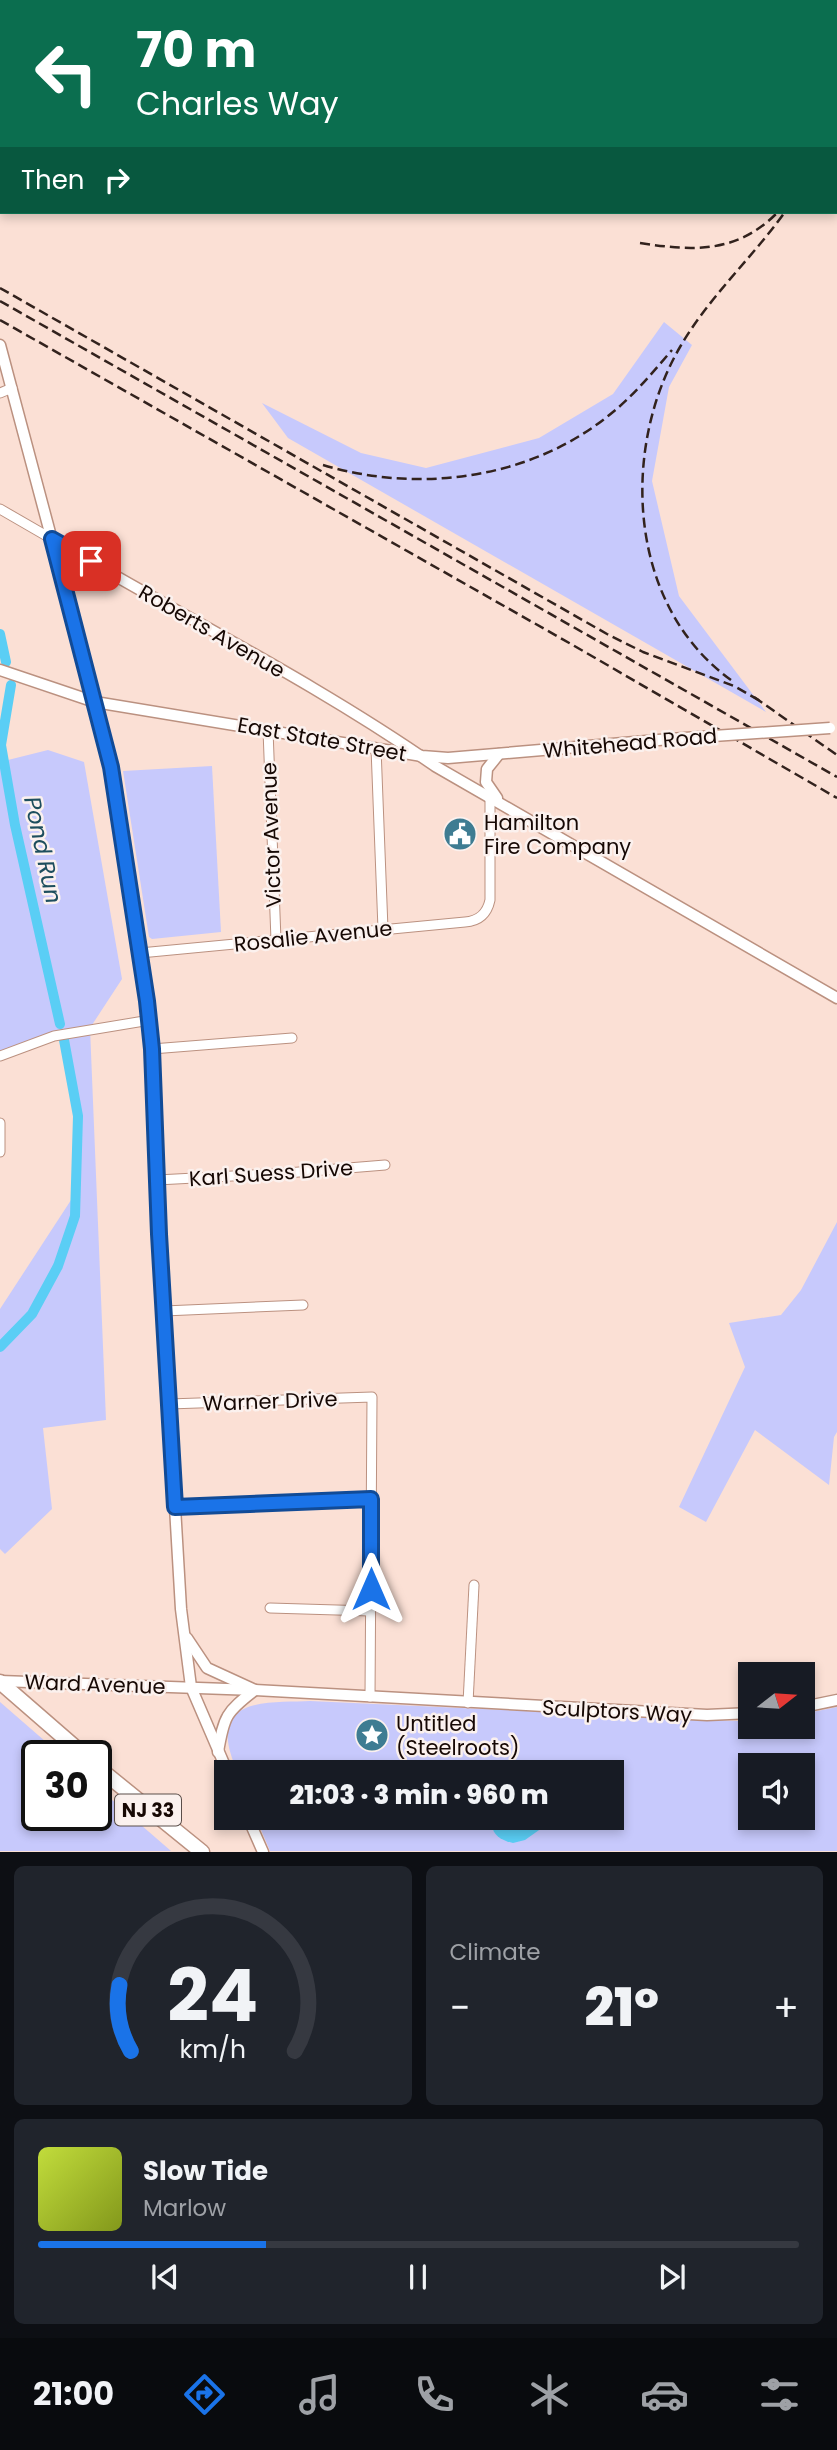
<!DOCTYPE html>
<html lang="en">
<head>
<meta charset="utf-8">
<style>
  :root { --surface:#171b24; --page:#20242c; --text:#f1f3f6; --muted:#9ea1a6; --line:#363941; --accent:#1a73e8 }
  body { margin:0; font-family:Poppins,sans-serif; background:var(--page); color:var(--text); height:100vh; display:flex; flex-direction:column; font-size:26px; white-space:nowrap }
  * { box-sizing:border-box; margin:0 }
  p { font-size:23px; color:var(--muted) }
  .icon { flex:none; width:38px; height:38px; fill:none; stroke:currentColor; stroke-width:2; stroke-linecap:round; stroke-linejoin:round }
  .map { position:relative; height:1852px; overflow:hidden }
  .panel { display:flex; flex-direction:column; gap:14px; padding:14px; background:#0d0f14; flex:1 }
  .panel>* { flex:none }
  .banner { position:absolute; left:0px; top:0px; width:838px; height:214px; box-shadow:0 4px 10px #0003; background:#0b6e4f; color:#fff; overflow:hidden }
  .needle { width:46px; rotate:73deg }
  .controls { position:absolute; left:738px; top:1662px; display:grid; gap:14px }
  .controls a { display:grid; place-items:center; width:77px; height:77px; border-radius:0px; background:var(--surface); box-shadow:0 4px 10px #0003; font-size:35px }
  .speed { position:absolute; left:21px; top:1740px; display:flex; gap:14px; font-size:35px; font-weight:700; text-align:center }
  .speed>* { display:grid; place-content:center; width:91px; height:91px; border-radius:50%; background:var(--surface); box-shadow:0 4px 10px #0003; line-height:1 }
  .speed .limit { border:4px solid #111; border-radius:10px; background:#fff; color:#111 }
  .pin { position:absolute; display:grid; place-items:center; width:60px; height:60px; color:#fff; margin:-30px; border-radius:14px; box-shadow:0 4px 10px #0006 }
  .me { position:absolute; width:77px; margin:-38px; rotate:0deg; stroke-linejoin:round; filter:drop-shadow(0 0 5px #0008) }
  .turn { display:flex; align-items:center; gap:24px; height:147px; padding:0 21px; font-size:32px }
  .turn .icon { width:91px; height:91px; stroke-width:2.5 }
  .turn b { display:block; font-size:49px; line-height:60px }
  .then { display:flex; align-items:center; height:66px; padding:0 21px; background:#0003; gap:14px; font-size:26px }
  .big { font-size:52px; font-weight:800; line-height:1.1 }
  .panel .card { flex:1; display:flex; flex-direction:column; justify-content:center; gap:10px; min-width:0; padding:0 24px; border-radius:10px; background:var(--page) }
  .panel .dial { align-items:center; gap:0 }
  .dial svg { height:182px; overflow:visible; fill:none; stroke:var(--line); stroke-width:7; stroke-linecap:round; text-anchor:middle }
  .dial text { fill:var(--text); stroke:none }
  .song { display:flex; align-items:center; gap:21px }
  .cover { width:84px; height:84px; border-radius:10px; background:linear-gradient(135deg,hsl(70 70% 55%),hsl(70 70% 35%)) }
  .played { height:7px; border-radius:4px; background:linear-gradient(90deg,var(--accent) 30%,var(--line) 30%) }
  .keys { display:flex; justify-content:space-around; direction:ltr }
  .heat { display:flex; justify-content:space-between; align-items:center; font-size:38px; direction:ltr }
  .panel .tiles { flex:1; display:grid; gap:14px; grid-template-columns:1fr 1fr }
  .card:last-child { grid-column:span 2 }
  .trip { position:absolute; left:214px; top:1760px; width:410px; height:70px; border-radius:0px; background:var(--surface); box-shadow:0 4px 10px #0003; font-weight:800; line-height:70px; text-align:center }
  .menu { display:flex; height:112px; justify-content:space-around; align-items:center; background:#090b0e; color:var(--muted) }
  .menu .icon { width:49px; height:49px }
  .menu .current { color:var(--accent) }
  .menu b { font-size:32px; color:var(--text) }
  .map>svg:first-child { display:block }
  .green { fill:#c7c9fc; fill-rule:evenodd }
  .water { fill:#5acef5 }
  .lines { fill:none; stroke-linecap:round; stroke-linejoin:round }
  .canal { stroke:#5acef5; stroke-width:10 }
  .minor-casing { stroke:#bb9180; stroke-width:11 }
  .tertiary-casing { stroke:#bb9180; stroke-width:13 }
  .primary-casing { stroke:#bb9180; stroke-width:17 }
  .minor { stroke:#fff; stroke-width:9 }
  .tertiary { stroke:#fff; stroke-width:10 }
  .primary { stroke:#fff; stroke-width:14 }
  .rail { stroke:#32221d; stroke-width:2.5; stroke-dasharray:10 5; stroke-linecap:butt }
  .tertiary-bridge-casing { stroke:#bb9180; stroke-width:13; stroke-linecap:butt }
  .tertiary-bridge { stroke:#fff; stroke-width:10 }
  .route-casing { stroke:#114b97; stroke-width:18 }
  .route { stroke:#1a73e8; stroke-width:12 }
  .labels { text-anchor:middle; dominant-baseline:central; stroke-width:5; stroke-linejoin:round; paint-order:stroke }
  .shield { fill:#fbf1ee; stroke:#5b4e4a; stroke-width:2 }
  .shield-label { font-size:19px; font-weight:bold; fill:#160804 }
  .street-label { font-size:21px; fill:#160804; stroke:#fbf1ee }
  .poi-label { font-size:21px; fill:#160804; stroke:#fbf1ee; text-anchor:start }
  .water-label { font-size:23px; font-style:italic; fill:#1d4e5e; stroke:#fbf1ee }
</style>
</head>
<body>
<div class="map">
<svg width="837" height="1852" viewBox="0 0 837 1852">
  <rect width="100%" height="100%" fill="#fbe0d5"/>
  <g class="green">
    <path d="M664 322 692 345 669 387 652 481 679 596 766 712 288 438 262 403 361 453 426 468 539 438 613 394Z"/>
    <path d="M48 750 84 762 122 979 90 1028 106 1420 43 1428 52 1509 5 1554 0 1549V1309L73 1197 79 1106 59 1034 0 1054V762Z"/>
    <path d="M212 766 221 932 152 939 149 937 123 771Z"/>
    <path d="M837 1222V1432L834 1437 829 1485 755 1430 706 1522 679 1507 745 1367 729 1323 781 1315 801 1290Z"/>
    <path d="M310 1701 737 1721 751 1720V1727H803V1714L837 1707V1851H270L256 1818H611V1773H238C234 1763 229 1752 228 1741 222 1696 281 1703 310 1701ZM751 1766H803V1818H751Z"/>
    <path d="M0 1702 61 1755H37V1815H96V1786L171 1851H0Z"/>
  </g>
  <path class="water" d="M494 1818H542L549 1823 525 1840 513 1843C500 1840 488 1833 494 1818Z"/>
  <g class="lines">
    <g class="canal">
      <path d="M0 634 6 662"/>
      <path d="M11 685 1 745 15 825 60 1024"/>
      <path d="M0 1347 32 1314 58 1266 75 1216 78 1116 64 1040"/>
    </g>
    <defs>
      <g id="minor">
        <path d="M0 393 12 388"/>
        <path d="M0 509 52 539"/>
        <path d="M268 730 276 940"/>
        <path d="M376 748 383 929"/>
        <path d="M140 953 465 922C479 921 487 914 490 900V797"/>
        <path d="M152 1049 292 1038"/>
        <path d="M0 1056 54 1036 150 1020"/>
        <path d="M0 1123V1152"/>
        <path d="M157 1180 287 1173 385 1165"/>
        <path d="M164 1311 303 1305"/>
        <path d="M169 1404 372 1397 370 1697"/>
        <path d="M175 1507 371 1499"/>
        <path d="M270 1608 370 1611"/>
        <path d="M468 1703 474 1585"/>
      </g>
      <g id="tertiary">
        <path d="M0 345 98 713 116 792 152 1047 159 1234 181 1609 191 1687 228 1773"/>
        <path d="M52 539C179 615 313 681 435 766L837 998"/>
        <path d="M0 670 95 702 422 756 448 758 670 739"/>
        <path d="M497 798 486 782 487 769 499 754"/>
        <path d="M187 1638 207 1668 255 1690C226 1712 224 1716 218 1752"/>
        <path d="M0 1681 255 1690 707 1715 751 1713"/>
        <path d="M803 1707 837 1700"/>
        <path d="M248 1818 263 1852"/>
      </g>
      <g id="primary">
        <path d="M0 1682 84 1755"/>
        <path d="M96 1766 202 1852"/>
      </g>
    </defs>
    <use href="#minor" class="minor-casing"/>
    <use href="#tertiary" class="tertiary-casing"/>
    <use href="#primary" class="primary-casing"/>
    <use href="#minor" class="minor"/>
    <use href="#tertiary" class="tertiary"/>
    <use href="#primary" class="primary"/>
    <g class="rail">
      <path d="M821 0 822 2"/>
      <path d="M640 243C692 251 735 254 776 214"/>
      <path d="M0 288 607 634 643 652 734 686 762 702"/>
      <path d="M0 301 837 777"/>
      <path d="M0 320 571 644 837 798"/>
      <path d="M323 465C421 494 533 479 613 412 635 394 653 372 672 350"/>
      <path d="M731 680C628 606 620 450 680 347 709 297 752 258 785 212"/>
      <path d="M754 697 837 755"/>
    </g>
    <defs>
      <path id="tertiary-bridge" d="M670 739 830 728"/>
    </defs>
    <use href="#tertiary-bridge" class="tertiary-bridge-casing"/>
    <use href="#tertiary-bridge" class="tertiary-bridge"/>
  </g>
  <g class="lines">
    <defs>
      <path id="route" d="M91 561 52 539 111 767 147 1001 152 1049 159 1234 175 1507 371 1499V1589"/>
    </defs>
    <use href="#route" class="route-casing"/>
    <use href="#route" class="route"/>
  </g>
  <defs>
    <symbol id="civic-disc" viewBox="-11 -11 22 22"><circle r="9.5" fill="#3e7c92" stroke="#fbf1ee"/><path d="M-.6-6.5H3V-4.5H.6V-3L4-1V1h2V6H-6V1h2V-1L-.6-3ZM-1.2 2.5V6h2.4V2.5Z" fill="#fff"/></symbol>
    <symbol id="sight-disc" viewBox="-11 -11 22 22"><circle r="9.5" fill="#3e7c92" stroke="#fbf1ee"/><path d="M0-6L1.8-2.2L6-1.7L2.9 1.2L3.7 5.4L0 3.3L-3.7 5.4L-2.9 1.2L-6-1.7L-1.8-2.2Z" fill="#fff"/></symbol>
  </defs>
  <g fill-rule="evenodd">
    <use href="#civic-disc" x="441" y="815" width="38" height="38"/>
    <use href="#sight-disc" x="353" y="1716" width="38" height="38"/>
  </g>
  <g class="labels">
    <rect class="shield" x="115" y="1794.5" width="66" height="31" rx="5"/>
    <g class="shield-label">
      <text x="148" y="1810">NJ 33</text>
    </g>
    <g class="street-label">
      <text transform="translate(212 631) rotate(30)">Roberts Avenue</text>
      <text transform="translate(322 739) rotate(10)">East State Street</text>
      <text transform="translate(630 743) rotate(-5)">Whitehead Road</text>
      <text transform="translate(271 835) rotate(-92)">Victor Avenue</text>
      <text transform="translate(313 936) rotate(-6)">Rosalie Avenue</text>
      <text transform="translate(271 1173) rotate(-4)">Karl Suess Drive</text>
      <text transform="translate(270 1401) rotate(-2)">Warner Drive</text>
      <text transform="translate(95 1684) rotate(2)">Ward Avenue</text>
      <text transform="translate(617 1711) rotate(3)">Sculptors Way</text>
    </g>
    <g class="poi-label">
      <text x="484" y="822">Hamilton<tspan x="484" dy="24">Fire Company</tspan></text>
      <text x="396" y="1723">Untitled<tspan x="396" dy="24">(Steelroots)</tspan></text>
    </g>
    <g class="water-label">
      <text transform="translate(43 850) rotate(78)">Pond Run</text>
    </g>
  </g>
</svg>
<div class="controls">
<a><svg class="needle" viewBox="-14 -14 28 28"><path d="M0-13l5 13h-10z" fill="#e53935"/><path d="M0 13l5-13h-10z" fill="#9ea1a6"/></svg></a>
<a><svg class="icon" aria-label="sound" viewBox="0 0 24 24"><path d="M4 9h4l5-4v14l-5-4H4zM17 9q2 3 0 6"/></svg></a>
</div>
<div class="speed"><div class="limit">30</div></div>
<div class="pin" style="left:91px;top:561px;background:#d93025"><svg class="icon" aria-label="arrive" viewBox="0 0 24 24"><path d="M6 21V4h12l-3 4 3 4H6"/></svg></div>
<svg class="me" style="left:371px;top:1589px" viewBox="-20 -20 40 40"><path d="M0-17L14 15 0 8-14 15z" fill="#1a73e8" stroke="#fff" stroke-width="4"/></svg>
<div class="trip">21:03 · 3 min · 960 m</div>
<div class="banner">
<div class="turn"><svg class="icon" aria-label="left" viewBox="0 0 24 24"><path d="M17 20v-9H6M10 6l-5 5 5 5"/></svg><div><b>70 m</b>Charles Way</div></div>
<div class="then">Then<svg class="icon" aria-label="right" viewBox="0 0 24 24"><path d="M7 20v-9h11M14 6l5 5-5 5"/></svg></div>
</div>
</div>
<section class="panel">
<div class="tiles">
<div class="card dial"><svg viewBox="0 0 100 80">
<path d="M14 69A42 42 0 1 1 86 69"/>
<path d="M14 69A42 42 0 0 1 9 40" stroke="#1a73e8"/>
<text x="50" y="56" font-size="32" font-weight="700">24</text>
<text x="50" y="72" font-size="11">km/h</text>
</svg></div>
<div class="card"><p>Climate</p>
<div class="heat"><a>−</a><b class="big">21°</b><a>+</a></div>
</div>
<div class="card">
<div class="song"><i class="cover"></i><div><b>Slow Tide</b><p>Marlow</p></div></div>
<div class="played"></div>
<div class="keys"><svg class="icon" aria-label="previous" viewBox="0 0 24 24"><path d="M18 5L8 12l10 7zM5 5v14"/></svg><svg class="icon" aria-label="pause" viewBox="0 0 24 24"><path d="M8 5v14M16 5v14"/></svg><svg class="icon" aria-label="next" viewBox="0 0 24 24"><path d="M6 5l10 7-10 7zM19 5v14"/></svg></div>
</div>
</div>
</section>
<nav class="menu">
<b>21:00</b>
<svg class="icon current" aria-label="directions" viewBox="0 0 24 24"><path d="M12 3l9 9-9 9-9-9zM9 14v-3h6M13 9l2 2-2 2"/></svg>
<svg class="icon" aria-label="music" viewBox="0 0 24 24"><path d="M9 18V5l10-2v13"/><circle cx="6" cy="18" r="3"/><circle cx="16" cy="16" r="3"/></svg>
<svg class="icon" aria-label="phone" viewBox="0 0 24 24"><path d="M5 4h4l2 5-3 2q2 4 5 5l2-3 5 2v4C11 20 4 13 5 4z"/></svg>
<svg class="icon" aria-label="climate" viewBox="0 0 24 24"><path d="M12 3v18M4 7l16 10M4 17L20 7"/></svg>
<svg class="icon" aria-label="car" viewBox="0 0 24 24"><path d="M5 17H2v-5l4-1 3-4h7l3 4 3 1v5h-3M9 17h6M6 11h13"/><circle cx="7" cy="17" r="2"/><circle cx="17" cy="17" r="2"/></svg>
<svg class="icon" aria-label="filters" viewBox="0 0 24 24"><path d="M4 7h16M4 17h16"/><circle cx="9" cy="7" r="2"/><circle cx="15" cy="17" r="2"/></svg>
</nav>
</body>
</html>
